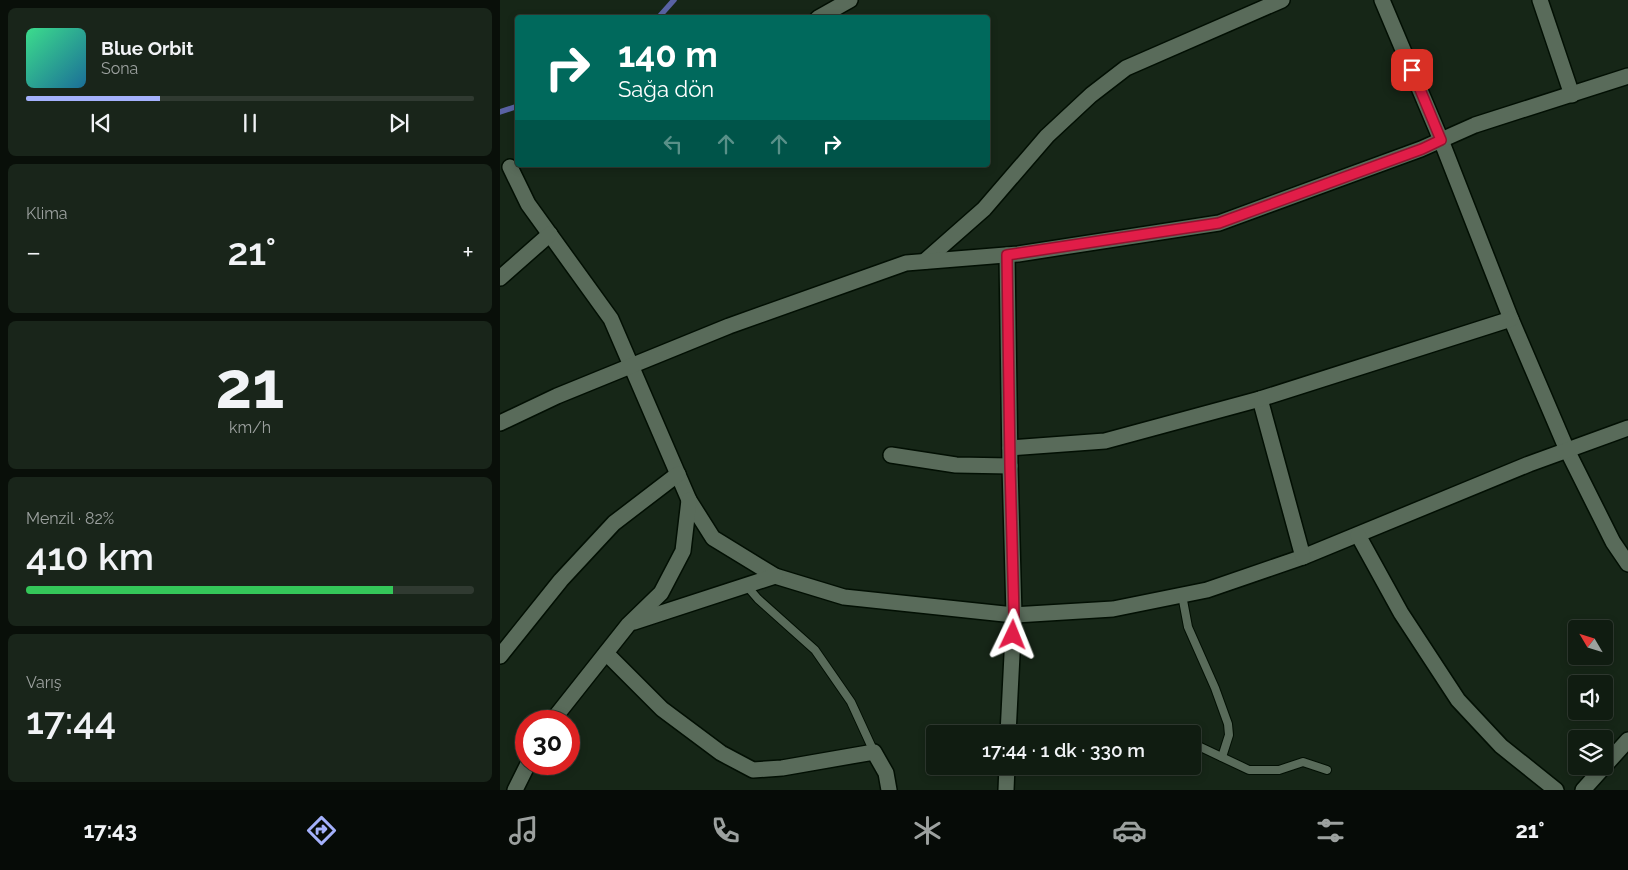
<!DOCTYPE html>
<html lang="tr">
<head>
<meta charset="utf-8">
<style>
  :root { --surface:#101c11; --page:#19251a; --text:#f1f3f6; --muted:#9ca19f; --line:#303a31; --accent:#a4b1fc }
  body { margin:0; font-family:Raleway,sans-serif; background:var(--page); color:var(--text); height:100vh; display:flex; flex-direction:column; font-size:19px; white-space:nowrap }
  * { box-sizing:border-box; margin:0 }
  p { font-size:16px; color:var(--muted) }
  .icon { flex:none; width:28px; height:28px; fill:none; stroke:currentColor; stroke-width:2; stroke-linecap:round; stroke-linejoin:round }
  .map { position:relative; flex:1; overflow:hidden }
  .side { display:flex; flex-direction:column; gap:8px; padding:8px; background:#090f09; width:500px }
  .side>* { flex:none }
  .guide { position:absolute; left:15px; top:15px; width:475px; height:152px; border-radius:5px; box-shadow:0 2px 8px #0003,0 0 0 1px var(--line); background:#00695c; color:#fff; overflow:hidden }
  .needle { width:32px; rotate:308deg }
  .buttons { position:absolute; left:1068px; top:620px; display:grid; gap:10px }
  .buttons a { display:grid; place-items:center; width:45px; height:45px; border-radius:5px; background:var(--surface); box-shadow:0 2px 8px #0003,0 0 0 1px var(--line); font-size:25px }
  .speed { position:absolute; left:15px; top:710px; display:flex; gap:10px; font-size:25px; font-weight:700; text-align:center }
  .speed>* { display:grid; place-content:center; width:65px; height:65px; border-radius:50%; background:var(--surface); box-shadow:0 2px 8px #0003,0 0 0 1px var(--line); line-height:1 }
  .speed .limit { border:8px solid #d22; background:#fff; color:#111 }
  .pin { position:absolute; display:grid; place-items:center; width:42px; height:42px; color:#fff; margin:-21px; border-radius:10px; box-shadow:0 2px 8px #0006 }
  .me { position:absolute; width:55px; margin:-28px; rotate:2deg; stroke-linejoin:round; filter:drop-shadow(0 0 4px #0008) }
  .turn { display:flex; align-items:center; gap:18px; height:105px; padding:0 20px; font-size:22px }
  .turn .icon { width:65px; height:65px; stroke-width:2.5 }
  .turn b { display:block; font-size:35px; line-height:42px }
  .lanes { display:flex; align-items:center; height:48px; padding:0 20px; background:#0003; justify-content:center; gap:25px; direction:ltr }
  .lanes .off { opacity:.35 }
  .big { font-size:38px; font-weight:600; line-height:1.1 }
  .side .card { flex:1; display:flex; flex-direction:column; justify-content:center; gap:8px; min-width:0; padding:0 18px; border-radius:8px; background:var(--page) }
  .side .dial { align-items:center; gap:0 }
  .dial b { font-size:65px; line-height:1 }
  .song { display:flex; align-items:center; gap:15px }
  .cover { width:60px; height:60px; border-radius:8px; background:linear-gradient(135deg,hsl(150 70% 55%),hsl(200 70% 35%)) }
  .played { height:5px; border-radius:2px; background:linear-gradient(90deg,var(--accent) 30%,var(--line) 30%) }
  .keys { display:flex; justify-content:space-around; direction:ltr }
  .heat { display:flex; justify-content:space-between; align-items:center; font-size:28px; direction:ltr }
  .charge { height:8px; border-radius:4px; background:linear-gradient(90deg,#34c759 82%,var(--line) 0) }
  .trip { position:absolute; left:426px; top:725px; width:275px; height:50px; border-radius:5px; background:var(--surface); box-shadow:0 2px 8px #0003,0 0 0 1px var(--line); font-weight:600; line-height:50px; text-align:center }
  .tab-bar { display:flex; height:80px; justify-content:space-around; align-items:center; background:#060b07; color:var(--muted) }
  .tab-bar .icon { width:35px; height:35px }
  .tab-bar .on { color:var(--accent) }
  .tab-bar b { font-size:22px; color:var(--text) }
  main { display:flex; flex:1; min-height:0 }
  .map>svg:first-child { display:block }
  .lines { fill:none; stroke-linecap:round; stroke-linejoin:round }
  .stream { stroke:#5962a3; stroke-width:5.5 }
  .lane-casing { stroke:#020f03; stroke-width:10 }
  .street-casing { stroke:#020f03; stroke-width:18 }
  .lane { stroke:#596b5a; stroke-width:8 }
  .street { stroke:#596b5a; stroke-width:15 }
  .route-casing { stroke:#92132f; stroke-width:12 }
  .route { stroke:#e11d48; stroke-width:9 }
</style>
</head>
<body>
<main>
<section class="side">
<div class="card">
<div class="song"><i class="cover"></i><div><b>Blue Orbit</b><p>Sona</p></div></div>
<div class="played"></div>
<div class="keys"><svg class="icon" aria-label="previous" viewBox="0 0 24 24"><path d="M18 5L8 12l10 7zM5 5v14"/></svg><svg class="icon" aria-label="pause" viewBox="0 0 24 24"><path d="M8 5v14M16 5v14"/></svg><svg class="icon" aria-label="next" viewBox="0 0 24 24"><path d="M6 5l10 7-10 7zM19 5v14"/></svg></div>
</div>
<div class="card"><p>Klima</p>
<div class="heat"><a>−</a><b class="big">21°</b><a>+</a></div>
</div>
<div class="card dial"><b>21</b><p>km/h</p></div>
<div class="card"><p>Menzil · 82%</p><b class="big">410 km</b><div class="charge"></div></div>
<div class="card"><p>Varış</p><b class="big">17:44</b></div>
</section>
<div class="map">
<svg width="1128" height="790" viewBox="0 0 1128 790">
  <rect width="100%" height="100%" fill="#162617"/>
  <g class="lines">
    <g class="stream">
      <path d="M158 18 174 0"/>
      <path d="M0 112 18 106"/>
    </g>
    <defs>
      <g id="lane">
        <path d="M246 585 258 599 315 650 351 702 374 752"/>
        <path d="M682 595 688 627 715 688 728 724 729 735 722 757"/>
        <path d="M661 729 672 734"/>
        <path d="M692 743 749 770H779L803 762 827 770"/>
      </g>
      <g id="street">
        <path d="M882 0 941 140 1011 319 1067 450 1113 542 1128 564"/>
        <path d="M1040 0 1072 95"/>
        <path d="M318 18 350 0"/>
        <path d="M10 167 28 204 111 319 189 500 213 538 275 576 344 597 514 615 613 609 707 590 803 557 1029 464 1128 428"/>
        <path d="M507 255 510 466 514 615 508 734"/>
        <path d="M425 261 484 209 547 136 591 95 626 68 782 0"/>
        <path d="M0 278 50 234"/>
        <path d="M760 399 803 557"/>
        <path d="M0 423 57 396 229 326 406 263 518 254 719 223 921 149 975 125 1128 76"/>
        <path d="M510 448 605 441 760 399 1011 319"/>
        <path d="M391 455 456 465 510 466"/>
        <path d="M858 535 901 613 958 700 1001 746 1056 790"/>
        <path d="M134 622 275 576"/>
        <path d="M106 653 162 709 221 753 253 770 282 768 374 752 386 773 389 790"/>
        <path d="M0 656 61 580 114 523 178 474"/>
        <path d="M52 721 128 625 161 593 183 551 189 500"/>
        <path d="M15 790 28 764"/>
        <path d="M506 790 507 766"/>
        <path d="M1083 790 1128 740"/>
      </g>
    </defs>
    <use href="#lane" class="lane-casing"/>
    <use href="#street" class="street-casing"/>
    <use href="#lane" class="lane"/>
    <use href="#street" class="street"/>
  </g>
  <g class="lines">
    <defs>
      <path id="route" d="M513 635 514 615 510 466 507 255 719 223 922 149 941 140 912 70"/>
    </defs>
    <use href="#route" class="route-casing"/>
    <use href="#route" class="route"/>
  </g>
</svg>
<div class="buttons">
<a><svg class="needle" viewBox="-14 -14 28 28"><path d="M0-13l5 13h-10z" fill="#e53935"/><path d="M0 13l5-13h-10z" fill="#9ca19f"/></svg></a>
<a><svg class="icon" aria-label="sound" viewBox="0 0 24 24"><path d="M4 9h4l5-4v14l-5-4H4zM17 9q2 3 0 6"/></svg></a>
<a><svg class="icon" aria-label="layers" viewBox="0 0 24 24"><path d="M12 4l9 5-9 5-9-5zM3 14l9 5 9-5"/></svg></a>
</div>
<div class="speed"><div class="limit">30</div></div>
<div class="pin" style="left:912px;top:70px;background:#d93025"><svg class="icon" aria-label="arrive" viewBox="0 0 24 24"><path d="M6 21V4h12l-3 4 3 4H6"/></svg></div>
<svg class="me" style="left:513px;top:635px" viewBox="-20 -20 40 40"><path d="M0-17L14 15 0 8-14 15z" fill="#e11d48" stroke="#fff" stroke-width="4"/></svg>
<div class="trip">17:44 · 1 dk · 330 m</div>
<div class="guide">
<div class="turn"><svg class="icon" aria-label="right" viewBox="0 0 24 24"><path d="M7 20v-9h11M14 6l5 5-5 5"/></svg><div><b>140 m</b>Sağa dön</div></div>
<div class="lanes"><svg class="icon off" aria-label="left" viewBox="0 0 24 24"><path d="M17 20v-9H6M10 6l-5 5 5 5"/></svg><svg class="icon off" aria-label="ahead" viewBox="0 0 24 24"><path d="M12 20V5M6 11l6-6 6 6"/></svg><svg class="icon off" aria-label="ahead" viewBox="0 0 24 24"><path d="M12 20V5M6 11l6-6 6 6"/></svg><svg class="icon" aria-label="right" viewBox="0 0 24 24"><path d="M7 20v-9h11M14 6l5 5-5 5"/></svg></div>
</div>
</div>
</main>
<nav class="tab-bar">
<b>17:43</b>
<svg class="icon on" aria-label="directions" viewBox="0 0 24 24"><path d="M12 3l9 9-9 9-9-9zM9 14v-3h6M13 9l2 2-2 2"/></svg>
<svg class="icon" aria-label="music" viewBox="0 0 24 24"><path d="M9 18V5l10-2v13"/><circle cx="6" cy="18" r="3"/><circle cx="16" cy="16" r="3"/></svg>
<svg class="icon" aria-label="phone" viewBox="0 0 24 24"><path d="M5 4h4l2 5-3 2q2 4 5 5l2-3 5 2v4C11 20 4 13 5 4z"/></svg>
<svg class="icon" aria-label="climate" viewBox="0 0 24 24"><path d="M12 3v18M4 7l16 10M4 17L20 7"/></svg>
<svg class="icon" aria-label="car" viewBox="0 0 24 24"><path d="M5 17H2v-5l4-1 3-4h7l3 4 3 1v5h-3M9 17h6M6 11h13"/><circle cx="7" cy="17" r="2"/><circle cx="17" cy="17" r="2"/></svg>
<svg class="icon" aria-label="filters" viewBox="0 0 24 24"><path d="M4 7h16M4 17h16"/><circle cx="9" cy="7" r="2"/><circle cx="15" cy="17" r="2"/></svg>
<b>21°</b>
</nav>
</body>
</html>
